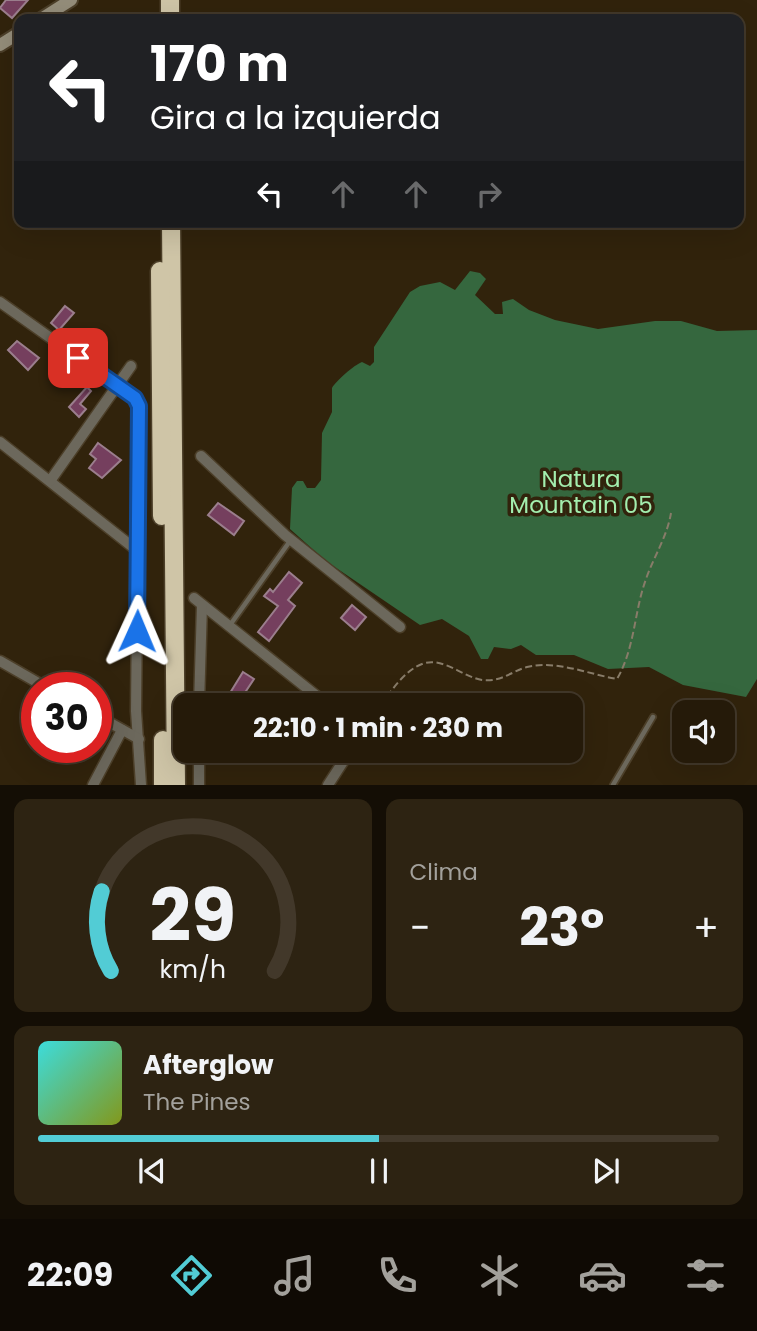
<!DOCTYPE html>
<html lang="es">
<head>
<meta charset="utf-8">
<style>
  :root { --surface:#251a09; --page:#2d2312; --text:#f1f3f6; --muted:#a3a19c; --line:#42382a; --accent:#52ccd5 }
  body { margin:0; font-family:Poppins,sans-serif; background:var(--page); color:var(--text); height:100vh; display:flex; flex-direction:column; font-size:26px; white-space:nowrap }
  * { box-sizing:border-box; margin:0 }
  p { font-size:23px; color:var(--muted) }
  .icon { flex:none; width:38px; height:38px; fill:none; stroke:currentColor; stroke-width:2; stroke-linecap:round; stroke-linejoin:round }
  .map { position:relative; height:785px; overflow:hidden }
  .sheet { display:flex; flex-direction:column; gap:14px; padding:14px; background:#140e05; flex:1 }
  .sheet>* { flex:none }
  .top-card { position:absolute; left:14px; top:14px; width:730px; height:214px; border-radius:14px; box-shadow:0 7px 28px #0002,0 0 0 2px var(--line); background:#202124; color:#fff; overflow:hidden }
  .fabs { position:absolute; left:672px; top:700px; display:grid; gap:14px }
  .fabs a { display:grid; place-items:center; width:63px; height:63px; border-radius:14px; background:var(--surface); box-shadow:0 7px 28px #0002,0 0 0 2px var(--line); font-size:35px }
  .speed { position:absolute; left:21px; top:672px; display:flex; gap:14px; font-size:35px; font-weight:700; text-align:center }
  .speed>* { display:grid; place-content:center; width:91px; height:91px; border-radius:50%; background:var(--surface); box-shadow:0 7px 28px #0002,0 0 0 2px var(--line); line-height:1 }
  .speed .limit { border:10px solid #d22; background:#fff; color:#111 }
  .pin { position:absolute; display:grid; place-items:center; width:60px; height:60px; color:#fff; margin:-30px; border-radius:14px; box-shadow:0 4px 10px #0006 }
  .me { position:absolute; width:77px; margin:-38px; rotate:1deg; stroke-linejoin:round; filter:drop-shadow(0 0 5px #0008) }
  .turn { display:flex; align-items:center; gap:24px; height:147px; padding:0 21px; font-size:32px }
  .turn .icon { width:91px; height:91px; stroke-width:2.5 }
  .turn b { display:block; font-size:49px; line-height:60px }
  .lanes { display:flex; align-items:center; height:66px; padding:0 21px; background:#0003; justify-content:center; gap:35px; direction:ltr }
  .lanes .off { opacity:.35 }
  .big { font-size:52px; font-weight:700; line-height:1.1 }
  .sheet .widget { flex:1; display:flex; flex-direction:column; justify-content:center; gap:10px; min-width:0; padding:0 24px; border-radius:14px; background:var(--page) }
  .sheet .dial { align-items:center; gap:0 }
  .dial svg { height:182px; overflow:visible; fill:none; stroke:var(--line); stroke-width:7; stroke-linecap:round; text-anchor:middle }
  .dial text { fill:var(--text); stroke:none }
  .song { display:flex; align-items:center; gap:21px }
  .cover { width:84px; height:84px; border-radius:10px; background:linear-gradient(135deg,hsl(180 70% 55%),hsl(70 70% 35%)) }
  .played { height:7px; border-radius:4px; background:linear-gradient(90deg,var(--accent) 50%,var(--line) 50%) }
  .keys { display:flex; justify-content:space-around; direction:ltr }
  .heat { display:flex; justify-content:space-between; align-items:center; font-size:38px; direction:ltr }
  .sheet .tiles { flex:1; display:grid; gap:14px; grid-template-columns:1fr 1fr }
  .widget:last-child { grid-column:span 2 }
  .trip { position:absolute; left:173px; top:693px; width:410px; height:70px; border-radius:14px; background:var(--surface); box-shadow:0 7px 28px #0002,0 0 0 2px var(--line); font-weight:700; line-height:70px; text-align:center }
  .dock { display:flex; height:112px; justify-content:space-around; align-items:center; background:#0f0a04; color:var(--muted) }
  .dock .icon { width:49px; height:49px }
  .dock .active { color:var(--accent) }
  .dock b { font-size:32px; color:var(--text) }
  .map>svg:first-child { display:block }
  .forest { fill:#35673e }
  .building { fill:#753f5e; stroke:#9b7e8d; stroke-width:2 }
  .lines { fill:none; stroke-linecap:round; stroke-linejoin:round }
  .lane-casing { stroke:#4c3f29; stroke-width:8 }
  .street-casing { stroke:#4c3f29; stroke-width:13 }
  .secondary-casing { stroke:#4c3f29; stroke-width:16 }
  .highway-casing { stroke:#4c3f29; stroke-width:21 }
  .path { stroke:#887c69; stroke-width:2; stroke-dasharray:7 3.5; stroke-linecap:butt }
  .lane { stroke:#6c685c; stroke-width:4.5 }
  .street { stroke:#6c685c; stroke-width:10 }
  .secondary { stroke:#948d7a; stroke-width:12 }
  .highway { stroke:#cfc5a7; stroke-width:18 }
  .route-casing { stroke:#114b97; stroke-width:18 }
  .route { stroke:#1a73e8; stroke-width:12 }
  .labels { text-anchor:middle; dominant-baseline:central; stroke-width:7; stroke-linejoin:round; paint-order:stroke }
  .park-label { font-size:23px; fill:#a3eeae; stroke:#31230c }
</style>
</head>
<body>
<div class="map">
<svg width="757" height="785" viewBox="0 0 757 785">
  <rect width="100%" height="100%" fill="#31230c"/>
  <path class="forest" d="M470 271 480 273 486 279 475 295 495 314H503L502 302 513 299 529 310 555 320 598 329 655 321H681L717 331 757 330V679L746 697 683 685 649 667 608 669 574 655H536L521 645 511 649 494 647 488 659H481L469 636 442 619 420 625 326 561 290 529 292 488 297 481H303L307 488H315L321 480 322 433 332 412V388C336 381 354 365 362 362L370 366 374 362V347L410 292 420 286 440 282 455 290Z"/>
  <g class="building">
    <path d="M6 0H28L12 18 0 8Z"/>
    <path d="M65 306 74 313 59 330 51 323Z"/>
    <path d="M17 341 39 358 28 370 8 350Z"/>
    <path d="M87 387 91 391 80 404 86 409 79 417 69 407Z"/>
    <path d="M98 443 121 460 102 478 89 468 96 459 90 454Z"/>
    <path d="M218 503 244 521 234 535 208 515Z"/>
    <path d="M289 572 302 583 288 600 295 606 269 641 258 632 278 606 264 596 270 589 273 592Z"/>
    <path d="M352 605 366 617 355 630 341 618Z"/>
    <path d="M243 672 254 679 240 700 230 693Z"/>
  </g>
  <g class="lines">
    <defs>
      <g id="lane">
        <path d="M230 625 290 541"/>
        <path d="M613 785 653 717"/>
      </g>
      <g id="street">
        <path d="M0 302 135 398 139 406 136 711 141 785"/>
        <path d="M0 442 139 552"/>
        <path d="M201 456 285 535 400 627"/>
        <path d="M50 481 131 366"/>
        <path d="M194 598 328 705"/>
        <path d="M0 661 47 688"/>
        <path d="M199 705 202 605"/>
        <path d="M96 715 139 739"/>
        <path d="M93 785 122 730"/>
        <path d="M199 785V751"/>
        <path d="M328 785 350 751"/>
      </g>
      <g id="secondary">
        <path d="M41 19 71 0"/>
        <path d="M0 45 19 33"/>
      </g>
      <g id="highway">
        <path d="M170 19V0"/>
        <path d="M171 222 176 785"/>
        <path d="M160 271 162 516"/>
        <path d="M163 785V740"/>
      </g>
    </defs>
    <use href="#lane" class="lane-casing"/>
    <use href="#street" class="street-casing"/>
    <use href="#secondary" class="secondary-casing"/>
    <use href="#highway" class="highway-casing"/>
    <path class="path" d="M381 705C392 690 404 671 422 664 442 656 463 677 482 680 502 682 510 672 527 667 557 660 588 674 617 679 635 648 634 612 646 579 654 556 667 537 671 513"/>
    <use href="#lane" class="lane"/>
    <use href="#street" class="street"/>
    <use href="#secondary" class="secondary"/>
    <use href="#highway" class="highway"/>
  </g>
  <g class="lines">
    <defs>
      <path id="route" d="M78 358 135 398 139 406 137 631"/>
    </defs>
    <use href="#route" class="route-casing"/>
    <use href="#route" class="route"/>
  </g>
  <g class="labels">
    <g class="park-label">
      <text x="581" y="479">Natura<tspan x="581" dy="26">Mountain 05</tspan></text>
    </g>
  </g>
</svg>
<div class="fabs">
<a><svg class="icon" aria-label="sound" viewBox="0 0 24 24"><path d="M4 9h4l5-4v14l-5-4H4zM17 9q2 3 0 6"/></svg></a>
</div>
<div class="speed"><div class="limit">30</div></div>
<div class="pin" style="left:78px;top:358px;background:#d93025"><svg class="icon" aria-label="arrive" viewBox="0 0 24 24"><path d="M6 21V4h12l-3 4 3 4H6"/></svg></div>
<svg class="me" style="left:137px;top:631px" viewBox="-20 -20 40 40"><path d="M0-17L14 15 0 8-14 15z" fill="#1a73e8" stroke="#fff" stroke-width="4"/></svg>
<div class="trip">22:10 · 1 min · 230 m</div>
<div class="top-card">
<div class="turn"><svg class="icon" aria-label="left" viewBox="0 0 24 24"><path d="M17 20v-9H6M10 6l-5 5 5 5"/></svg><div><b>170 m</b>Gira a la izquierda</div></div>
<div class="lanes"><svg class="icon" aria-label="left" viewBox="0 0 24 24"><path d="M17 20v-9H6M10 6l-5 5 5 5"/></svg><svg class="icon off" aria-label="ahead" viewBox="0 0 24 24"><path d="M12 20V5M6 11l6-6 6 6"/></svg><svg class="icon off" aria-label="ahead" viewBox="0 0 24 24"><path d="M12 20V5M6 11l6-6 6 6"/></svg><svg class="icon off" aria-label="right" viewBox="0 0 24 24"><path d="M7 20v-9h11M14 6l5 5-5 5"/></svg></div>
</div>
</div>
<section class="sheet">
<div class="tiles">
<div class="widget dial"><svg viewBox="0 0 100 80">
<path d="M14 69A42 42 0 1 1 86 69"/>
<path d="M14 69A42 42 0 0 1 10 34" stroke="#52ccd5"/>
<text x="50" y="56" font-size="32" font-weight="700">29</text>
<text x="50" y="72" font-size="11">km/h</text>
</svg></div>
<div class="widget"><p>Clima</p>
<div class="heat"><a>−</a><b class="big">23°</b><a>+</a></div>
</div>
<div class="widget">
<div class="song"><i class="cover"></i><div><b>Afterglow</b><p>The Pines</p></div></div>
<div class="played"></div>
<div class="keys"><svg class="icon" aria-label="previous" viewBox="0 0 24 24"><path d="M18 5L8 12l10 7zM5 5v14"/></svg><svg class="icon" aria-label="pause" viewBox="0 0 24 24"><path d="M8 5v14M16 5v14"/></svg><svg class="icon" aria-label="next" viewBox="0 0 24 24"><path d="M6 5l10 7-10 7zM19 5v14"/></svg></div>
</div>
</div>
</section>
<nav class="dock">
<b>22:09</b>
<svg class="icon active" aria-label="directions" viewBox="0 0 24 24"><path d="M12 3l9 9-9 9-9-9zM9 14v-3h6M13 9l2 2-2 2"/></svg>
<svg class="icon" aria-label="music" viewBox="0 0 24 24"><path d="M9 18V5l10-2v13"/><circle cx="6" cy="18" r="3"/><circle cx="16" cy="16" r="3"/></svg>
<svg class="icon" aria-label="phone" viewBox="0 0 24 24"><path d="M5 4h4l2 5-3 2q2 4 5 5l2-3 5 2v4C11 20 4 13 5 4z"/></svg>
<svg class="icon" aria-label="climate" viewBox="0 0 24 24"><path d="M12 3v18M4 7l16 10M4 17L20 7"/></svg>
<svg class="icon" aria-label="car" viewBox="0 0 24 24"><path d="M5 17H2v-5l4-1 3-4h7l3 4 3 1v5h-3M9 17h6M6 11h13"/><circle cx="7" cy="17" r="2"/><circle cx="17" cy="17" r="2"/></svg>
<svg class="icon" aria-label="filters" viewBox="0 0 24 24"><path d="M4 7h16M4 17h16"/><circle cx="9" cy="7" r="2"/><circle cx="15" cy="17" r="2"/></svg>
</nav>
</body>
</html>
